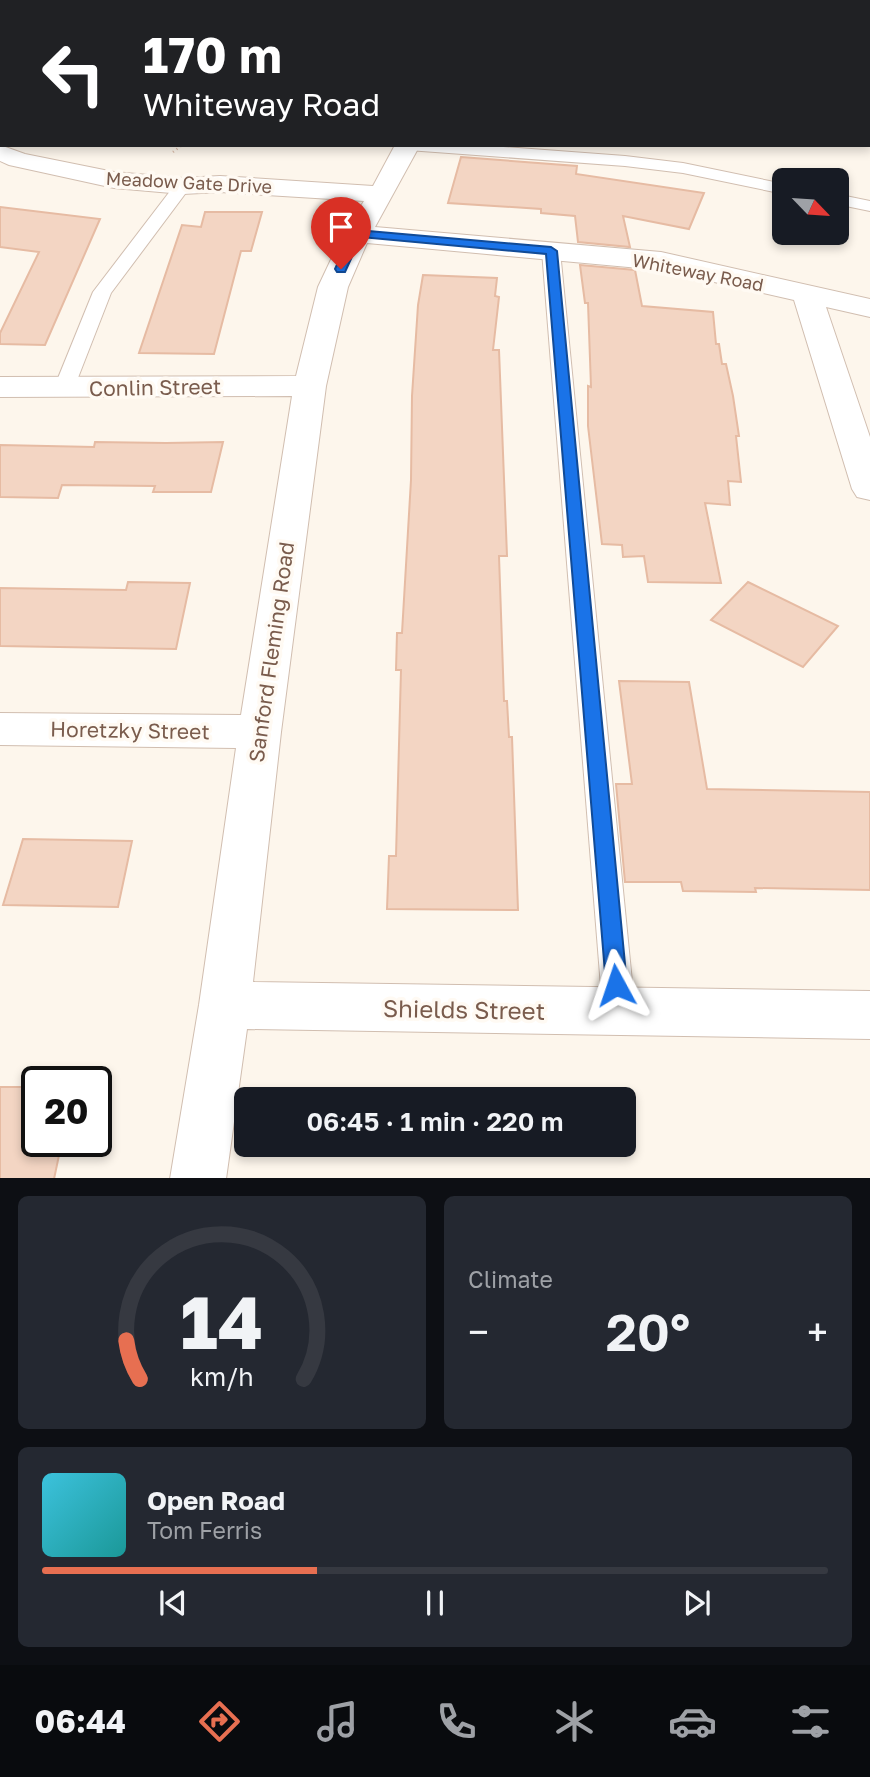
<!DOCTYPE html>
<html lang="en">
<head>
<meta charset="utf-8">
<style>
  :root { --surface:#171b24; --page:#242831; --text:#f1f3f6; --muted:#9ea1a6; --line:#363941; --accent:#e76f51 }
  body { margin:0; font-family:"Golos Text",sans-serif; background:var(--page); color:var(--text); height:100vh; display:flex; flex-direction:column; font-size:26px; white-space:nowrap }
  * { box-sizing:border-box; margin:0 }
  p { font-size:23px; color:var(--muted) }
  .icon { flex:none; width:38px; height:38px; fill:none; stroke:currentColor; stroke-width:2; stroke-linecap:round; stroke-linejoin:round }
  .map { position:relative; height:1178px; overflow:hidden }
  .drawer { display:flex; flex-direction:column; gap:18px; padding:18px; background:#0d0f14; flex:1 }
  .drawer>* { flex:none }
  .guide { position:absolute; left:0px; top:0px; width:872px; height:147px; box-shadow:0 4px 10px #0003; background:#202124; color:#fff; overflow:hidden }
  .needle { width:46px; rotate:115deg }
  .controls { position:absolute; left:772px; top:168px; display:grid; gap:14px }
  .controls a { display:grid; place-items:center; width:77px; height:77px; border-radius:10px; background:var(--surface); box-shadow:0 4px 10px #0003; font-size:35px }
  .speed { position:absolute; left:21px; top:1066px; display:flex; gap:14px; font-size:35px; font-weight:700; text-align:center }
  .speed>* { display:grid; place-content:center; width:91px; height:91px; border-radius:50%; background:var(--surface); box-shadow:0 4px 10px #0003; line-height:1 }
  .speed .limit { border:4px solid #111; border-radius:10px; background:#fff; color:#111 }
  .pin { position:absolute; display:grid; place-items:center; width:60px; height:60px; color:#fff; margin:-72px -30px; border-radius:50% 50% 50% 0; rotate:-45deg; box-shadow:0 0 7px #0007 }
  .pin .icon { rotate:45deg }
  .me { position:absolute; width:77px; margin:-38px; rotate:355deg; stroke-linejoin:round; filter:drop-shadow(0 0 5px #0008) }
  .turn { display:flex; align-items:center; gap:24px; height:147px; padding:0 28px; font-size:32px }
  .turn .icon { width:91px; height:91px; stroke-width:2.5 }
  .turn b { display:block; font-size:49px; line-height:60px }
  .big { font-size:52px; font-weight:600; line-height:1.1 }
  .drawer .widget { flex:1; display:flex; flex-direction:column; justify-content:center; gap:10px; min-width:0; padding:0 24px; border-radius:10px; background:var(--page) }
  .drawer .dial { align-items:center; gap:0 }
  .dial svg { height:182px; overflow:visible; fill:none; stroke:var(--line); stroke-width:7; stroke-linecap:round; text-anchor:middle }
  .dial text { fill:var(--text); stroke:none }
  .song { display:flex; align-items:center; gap:21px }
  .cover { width:84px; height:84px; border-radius:10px; background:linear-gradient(135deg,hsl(190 70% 55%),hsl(180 70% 35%)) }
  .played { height:7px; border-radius:4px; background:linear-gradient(90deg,var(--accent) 35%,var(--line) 35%) }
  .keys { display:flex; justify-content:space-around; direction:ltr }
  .heat { display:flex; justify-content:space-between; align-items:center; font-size:38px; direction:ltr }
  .drawer .tiles { flex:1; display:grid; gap:18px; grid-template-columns:1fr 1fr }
  .widget:last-child { grid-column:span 2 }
  .trip { position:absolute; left:234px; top:1087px; width:402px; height:70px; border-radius:10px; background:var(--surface); box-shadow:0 4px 10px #0003; font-weight:600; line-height:70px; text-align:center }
  .dock { display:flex; height:112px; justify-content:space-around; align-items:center; background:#090b0e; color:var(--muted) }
  .dock .icon { width:49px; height:49px }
  .dock .active { color:var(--accent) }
  .dock b { font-size:32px; color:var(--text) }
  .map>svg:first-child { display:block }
  .building { fill:#f3d5c3; stroke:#e6bba3; stroke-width:2 }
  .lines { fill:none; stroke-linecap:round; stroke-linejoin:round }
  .service-casing { stroke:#d1beb0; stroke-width:2 }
  .minor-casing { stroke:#d1beb0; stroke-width:2 }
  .secondary-casing { stroke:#d6c0b0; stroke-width:2 }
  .path { stroke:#d9b8a5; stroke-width:2.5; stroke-dasharray:1 3.5; stroke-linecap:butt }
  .service { fill:#fff; fill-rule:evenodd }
  .minor { fill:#fff; fill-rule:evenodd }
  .secondary { fill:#fff; fill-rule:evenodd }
  .route { fill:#1a73e8; stroke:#114b97; stroke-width:2 }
  .labels { text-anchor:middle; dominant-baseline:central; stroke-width:7; stroke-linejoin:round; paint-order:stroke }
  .far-street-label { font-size:18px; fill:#7a5c4d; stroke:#fffaf3 }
  .street-label { font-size:21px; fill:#7a5c4d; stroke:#fffaf3 }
  .near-street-label { font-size:24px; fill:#7a5c4d; stroke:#fffaf3 }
</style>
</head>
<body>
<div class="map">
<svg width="870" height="1179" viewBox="0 0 870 1179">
  <rect width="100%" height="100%" fill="#fdf6ec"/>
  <g class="building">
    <path d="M461 157 577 166 576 174 704 193 689 229 623 216 630 247 578 242 575 216 541 213V209L448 203Z"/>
    <path d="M0 207 100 219 45 345 0 344V333L39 252 0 247Z"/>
    <path d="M205 212H262L251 251H241L214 354 139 353 182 225 201 227Z"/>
    <path d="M580 265 635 270 642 306 713 312 716 344H719L722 364H726L733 396 739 436H736L741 482 728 481 730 505 705 503 721 583 648 582 644 556 623 557 622 545 602 544 588 426V386L591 387 588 303H585Z"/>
    <path d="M423 275 497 278 495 296 499 297 493 350H499L507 556H499L504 701H507L509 737H512L518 910 387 909 389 856H396L401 670H396L397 633H402L411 480 412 396 418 305Z"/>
    <path d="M95 442 166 443 223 442 211 492H153L155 486 62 485 58 498 0 497V445L94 447Z"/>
    <path d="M128 582 190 583 176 649 0 646V588L126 590Z"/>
    <path d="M748 582 838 626 803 667 711 620Z"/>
    <path d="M619 681 689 682 707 789 870 792V890L755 888 756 892 683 891 681 882H625L616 784H632Z"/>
    <path d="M23 839 132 841 118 907 3 905Z"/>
    <path d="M0 1087H37V1141H62L54 1179H0Z"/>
  </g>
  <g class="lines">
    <defs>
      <g id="service">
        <path d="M400 145H476L625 156 683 163 784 184V194L683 173 625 166 408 150Z"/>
        <path d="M183 181 191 186 111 293 74 388 71 392H57L54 388 93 292 177 182Z"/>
        <path d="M836 194 870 201V211L836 204Z"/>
        <path d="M551 246 560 251 635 1012 631 1023 619 1027 607 1023 603 1012 542 251Z"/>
      </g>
      <g id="minor">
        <path d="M482 0H504L481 2Z"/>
        <path d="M0 145 25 154 114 172 183 178 220 176 373 186 395 145H420L375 227 661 252 870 299V317L826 307 870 437V500L857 497 852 489 794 300 661 270 367 243 348 287 326 386 281 732 253 982 870 991V1039L247 1029 226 1179H170L199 1005 236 748 0 745V713L241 715 292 396 0 397V377L296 376 318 287 343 234 364 201 220 192 183 194 114 188 9 165 0 161Z"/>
      </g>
      <g id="secondary">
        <path d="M529 0H559L560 2H530Z"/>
        <path d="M624 0H654L655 2H625Z"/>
      </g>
    </defs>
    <use href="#service" class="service-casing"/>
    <use href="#minor" class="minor-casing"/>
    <use href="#secondary" class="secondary-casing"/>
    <g class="path">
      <path d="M367 0H376"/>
      <path d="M81 2 84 0"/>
      <path d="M210 2 212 0"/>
      <path d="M173 152 182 145"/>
    </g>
    <use href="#service" class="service"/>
    <use href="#minor" class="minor"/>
    <use href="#secondary" class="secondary"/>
  </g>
  <path class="route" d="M357 230 551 247 557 251 627 985 624 991 616 994 609 991 606 985 546 254 361 237 345 272H337L335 269 351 234Z"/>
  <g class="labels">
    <g class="far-street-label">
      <text transform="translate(189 182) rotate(3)">Meadow Gate Drive</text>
      <text transform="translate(698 272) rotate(11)">Whiteway Road</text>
    </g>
    <g class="street-label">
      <text transform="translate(155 387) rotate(-1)">Conlin Street</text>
      <text transform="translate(271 652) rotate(-82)">Sanford Fleming Road</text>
      <text transform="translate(130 730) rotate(1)">Horetzky Street</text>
    </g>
    <g class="near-street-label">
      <text transform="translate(464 1009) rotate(1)">Shields Street</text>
    </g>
  </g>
</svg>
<div class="controls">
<a><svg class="needle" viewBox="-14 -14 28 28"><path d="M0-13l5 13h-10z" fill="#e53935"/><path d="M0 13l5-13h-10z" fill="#9ea1a6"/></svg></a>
</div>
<div class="speed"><div class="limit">20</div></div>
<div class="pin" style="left:341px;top:269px;background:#d93025"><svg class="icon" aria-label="arrive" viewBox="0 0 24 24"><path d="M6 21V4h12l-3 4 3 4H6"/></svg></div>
<svg class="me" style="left:616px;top:985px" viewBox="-20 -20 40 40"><path d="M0-17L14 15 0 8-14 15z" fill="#1a73e8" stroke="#fff" stroke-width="4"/></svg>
<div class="trip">06:45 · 1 min · 220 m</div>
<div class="guide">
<div class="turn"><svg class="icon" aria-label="left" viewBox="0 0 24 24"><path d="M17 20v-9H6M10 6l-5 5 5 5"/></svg><div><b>170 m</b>Whiteway Road</div></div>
</div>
</div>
<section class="drawer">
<div class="tiles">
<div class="widget dial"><svg viewBox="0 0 100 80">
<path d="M14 69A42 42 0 1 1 86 69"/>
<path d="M14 69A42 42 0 0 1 8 52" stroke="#e76f51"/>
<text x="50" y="56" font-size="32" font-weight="700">14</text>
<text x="50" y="72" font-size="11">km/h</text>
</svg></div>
<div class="widget"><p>Climate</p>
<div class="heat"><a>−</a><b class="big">20°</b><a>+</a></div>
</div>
<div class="widget">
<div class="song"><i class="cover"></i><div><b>Open Road</b><p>Tom Ferris</p></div></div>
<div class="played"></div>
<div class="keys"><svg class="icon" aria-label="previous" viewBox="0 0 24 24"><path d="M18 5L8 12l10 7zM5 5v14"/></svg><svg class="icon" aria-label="pause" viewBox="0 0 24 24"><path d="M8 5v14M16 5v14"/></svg><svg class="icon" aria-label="next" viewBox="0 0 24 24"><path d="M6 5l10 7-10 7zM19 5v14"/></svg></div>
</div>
</div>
</section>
<nav class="dock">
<b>06:44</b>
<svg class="icon active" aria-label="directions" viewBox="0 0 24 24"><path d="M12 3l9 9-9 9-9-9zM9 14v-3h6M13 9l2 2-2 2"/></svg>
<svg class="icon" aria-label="music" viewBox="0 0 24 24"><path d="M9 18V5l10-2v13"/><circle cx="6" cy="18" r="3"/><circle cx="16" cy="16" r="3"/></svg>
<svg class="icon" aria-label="phone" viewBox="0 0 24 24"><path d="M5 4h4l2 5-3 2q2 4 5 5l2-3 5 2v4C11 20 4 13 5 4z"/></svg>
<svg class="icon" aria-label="climate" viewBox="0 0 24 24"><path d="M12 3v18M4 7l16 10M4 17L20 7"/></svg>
<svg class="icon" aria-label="car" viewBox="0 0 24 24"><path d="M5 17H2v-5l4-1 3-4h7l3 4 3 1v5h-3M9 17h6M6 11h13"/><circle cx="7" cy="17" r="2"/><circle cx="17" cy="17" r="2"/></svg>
<svg class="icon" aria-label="filters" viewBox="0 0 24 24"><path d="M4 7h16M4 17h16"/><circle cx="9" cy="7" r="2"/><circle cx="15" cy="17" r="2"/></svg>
</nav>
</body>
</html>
